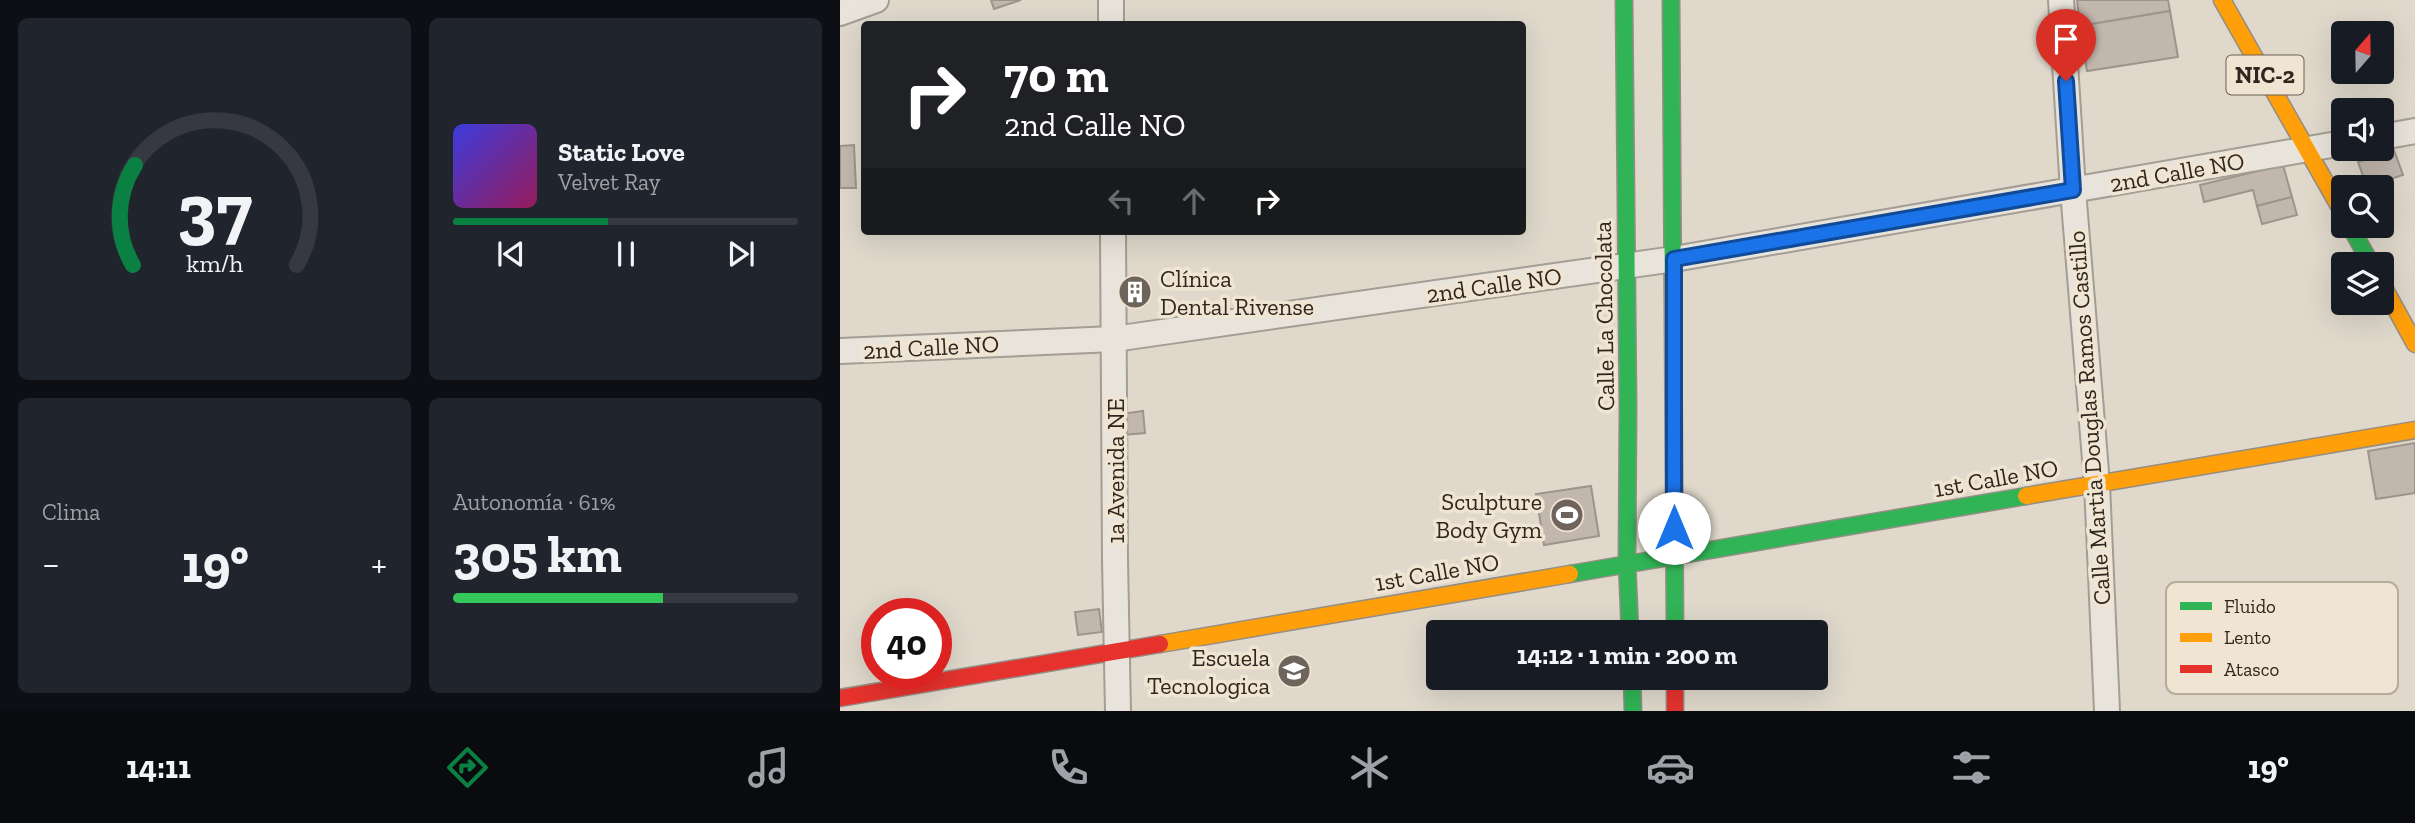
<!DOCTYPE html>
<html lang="es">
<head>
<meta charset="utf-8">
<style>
  :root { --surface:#171b24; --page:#20242c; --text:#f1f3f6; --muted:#9ea1a6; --line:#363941; --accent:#0b8043 }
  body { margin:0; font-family:"Zilla Slab",serif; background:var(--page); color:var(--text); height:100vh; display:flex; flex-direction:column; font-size:26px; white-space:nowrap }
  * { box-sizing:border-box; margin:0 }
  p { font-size:23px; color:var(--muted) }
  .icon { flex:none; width:38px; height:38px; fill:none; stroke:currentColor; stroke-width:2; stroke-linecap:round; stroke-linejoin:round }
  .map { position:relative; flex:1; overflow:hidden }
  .drawer { display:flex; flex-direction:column; gap:18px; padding:18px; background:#0d0f14; width:840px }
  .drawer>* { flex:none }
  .top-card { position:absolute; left:21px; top:21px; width:665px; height:214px; border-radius:7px; box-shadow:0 7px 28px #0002; background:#202124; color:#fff; overflow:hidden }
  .needle { width:46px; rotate:20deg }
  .fabs { position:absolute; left:1491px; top:21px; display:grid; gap:14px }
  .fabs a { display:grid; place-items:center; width:63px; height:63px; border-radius:7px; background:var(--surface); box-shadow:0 7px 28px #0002; font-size:35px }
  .speed { position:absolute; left:21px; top:598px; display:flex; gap:14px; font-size:35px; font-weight:700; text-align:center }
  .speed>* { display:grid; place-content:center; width:91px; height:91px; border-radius:50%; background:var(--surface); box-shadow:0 7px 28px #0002; line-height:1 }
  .speed .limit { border:10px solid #d22; background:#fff; color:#111 }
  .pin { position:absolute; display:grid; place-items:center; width:60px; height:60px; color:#fff; margin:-72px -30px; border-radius:50% 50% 50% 0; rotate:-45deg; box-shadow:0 0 7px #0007 }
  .pin .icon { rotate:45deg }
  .me { position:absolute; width:77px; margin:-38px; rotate:0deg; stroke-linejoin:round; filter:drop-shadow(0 0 5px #0008) }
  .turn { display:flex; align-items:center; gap:24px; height:147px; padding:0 28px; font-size:32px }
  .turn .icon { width:91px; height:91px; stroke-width:2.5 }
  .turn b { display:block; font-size:49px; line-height:60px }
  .lanes { display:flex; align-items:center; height:66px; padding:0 28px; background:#0003; justify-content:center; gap:35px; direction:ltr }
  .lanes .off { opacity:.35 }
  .big { font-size:52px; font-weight:800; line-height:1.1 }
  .drawer .widget { flex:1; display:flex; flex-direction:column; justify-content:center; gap:10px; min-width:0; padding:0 24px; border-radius:10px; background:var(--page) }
  .drawer .dial { align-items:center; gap:0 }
  .dial svg { height:182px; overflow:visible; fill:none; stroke:var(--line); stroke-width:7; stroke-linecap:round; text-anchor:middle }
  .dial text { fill:var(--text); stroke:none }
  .song { display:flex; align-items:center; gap:21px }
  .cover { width:84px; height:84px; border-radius:10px; background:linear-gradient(135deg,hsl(240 70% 55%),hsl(330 70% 35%)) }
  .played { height:7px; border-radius:4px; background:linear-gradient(90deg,var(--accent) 45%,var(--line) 45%) }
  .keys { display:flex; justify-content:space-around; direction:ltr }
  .heat { display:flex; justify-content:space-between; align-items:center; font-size:38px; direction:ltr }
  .charge { height:10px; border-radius:5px; background:linear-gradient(90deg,#34c759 61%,var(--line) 0) }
  .drawer .tiles { flex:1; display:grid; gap:18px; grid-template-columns:repeat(2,1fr) }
  .trip { position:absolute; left:586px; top:620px; width:402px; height:70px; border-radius:7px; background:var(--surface); box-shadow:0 7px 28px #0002; font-weight:800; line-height:70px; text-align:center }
  .menu { display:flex; height:112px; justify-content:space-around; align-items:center; background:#090b0e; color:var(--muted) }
  .menu .icon { width:49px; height:49px }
  .menu .selected { color:var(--accent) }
  .menu b { font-size:32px; color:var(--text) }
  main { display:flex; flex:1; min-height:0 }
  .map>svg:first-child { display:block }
  .building { fill:#c2b7ad; stroke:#9e948b; stroke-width:2 }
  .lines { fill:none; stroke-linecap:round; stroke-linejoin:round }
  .street-casing { stroke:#a49d94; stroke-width:28 }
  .fast-casing { stroke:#948d85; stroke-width:19 }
  .slow-casing { stroke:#948d85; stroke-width:19 }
  .jam-casing { stroke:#948d85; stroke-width:19 }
  .street { stroke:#e8e4dc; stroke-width:24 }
  .fast { stroke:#30b455; stroke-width:16 }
  .slow { stroke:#ff9f0a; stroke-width:16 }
  .jam { stroke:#e5322d; stroke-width:16 }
  .route-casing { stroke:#114b97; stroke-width:18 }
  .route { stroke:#1a73e8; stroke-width:12 }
  .labels { text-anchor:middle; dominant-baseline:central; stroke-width:7; stroke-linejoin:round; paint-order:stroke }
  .shield { fill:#f0e5d2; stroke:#6a5f54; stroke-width:2 }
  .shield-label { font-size:23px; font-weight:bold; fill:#31261e }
  .street-label { font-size:24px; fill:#31261e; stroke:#f0e5d2 }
  .poi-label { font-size:24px; fill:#31261e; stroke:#f0e5d2; text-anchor:end }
  .key { fill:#f0e5d2; stroke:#b7ac9c; stroke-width:2 }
  .key-label { font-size:19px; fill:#31261e }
</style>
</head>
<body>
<main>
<section class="drawer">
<div class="tiles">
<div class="widget dial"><svg viewBox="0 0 100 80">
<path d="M14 69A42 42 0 1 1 86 69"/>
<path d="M14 69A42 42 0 0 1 15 25" stroke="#0b8043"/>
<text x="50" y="56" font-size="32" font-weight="700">37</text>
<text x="50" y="72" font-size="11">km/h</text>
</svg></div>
<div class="widget">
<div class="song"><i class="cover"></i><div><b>Static Love</b><p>Velvet Ray</p></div></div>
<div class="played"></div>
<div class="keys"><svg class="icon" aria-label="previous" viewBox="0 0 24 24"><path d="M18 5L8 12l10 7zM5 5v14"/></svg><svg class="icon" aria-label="pause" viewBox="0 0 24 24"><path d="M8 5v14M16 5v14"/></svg><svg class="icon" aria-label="next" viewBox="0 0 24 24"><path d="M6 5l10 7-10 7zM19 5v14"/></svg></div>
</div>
<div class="widget"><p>Clima</p>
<div class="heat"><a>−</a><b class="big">19°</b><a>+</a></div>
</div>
<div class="widget"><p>Autonomía · 61%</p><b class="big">305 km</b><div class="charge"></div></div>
</div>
</section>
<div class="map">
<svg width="1575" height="711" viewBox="0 0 1575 711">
  <rect width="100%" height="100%" fill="#dfd8cb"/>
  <g class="building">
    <path d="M151 0H181L154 9Z"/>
    <path d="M1237 0H1328L1330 11 1240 26Z"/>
    <path d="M1330 11 1338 57 1247 71 1240 26Z"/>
    <path d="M14 145 16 188H0V146Z"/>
    <path d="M1554 150 1563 175 1527 187 1518 162Z"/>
    <path d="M1443 165 1452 197 1417 206 1413 190 1364 202 1360 185Z"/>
    <path d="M1452 197 1457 215 1422 224 1417 206Z"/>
    <path d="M287 282 304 283 303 302H286Z"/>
    <path d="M303 411 305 433 283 435 281 414Z"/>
    <path d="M1575 443V493L1536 499 1528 451Z"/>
    <path d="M751 486 759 536 704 545 696 494Z"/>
    <path d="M259 609 262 632 238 635 235 612Z"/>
  </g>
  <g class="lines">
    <defs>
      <g id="street">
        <path d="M271 0V24"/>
        <path d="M1221 0 1233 190 1257 484 1267 711"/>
        <path d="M0 13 36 0"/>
        <path d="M1542 137 1575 131"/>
        <path d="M273 231 275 560 278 711"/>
        <path d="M0 351 274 339 834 259 1503 143"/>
      </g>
      <g id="fast">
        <path d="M784 0 788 407 787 563 790 632"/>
        <path d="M831 0 835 632"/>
        <path d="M1510 226 1531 264"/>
        <path d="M730 574 1186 496"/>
        <path d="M792 677 793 711"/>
      </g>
      <g id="slow">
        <path d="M1382 0 1503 213"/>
        <path d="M1542 284 1575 344"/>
        <path d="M1186 496 1575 430"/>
        <path d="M320 644 730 574"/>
      </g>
      <g id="jam">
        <path d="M835 677V711"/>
        <path d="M0 698 320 644"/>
      </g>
    </defs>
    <use href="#street" class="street-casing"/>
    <use href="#fast" class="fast-casing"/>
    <use href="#slow" class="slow-casing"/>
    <use href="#jam" class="jam-casing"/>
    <use href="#street" class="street"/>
    <use href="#fast" class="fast"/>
    <use href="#slow" class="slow"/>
    <use href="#jam" class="jam"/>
  </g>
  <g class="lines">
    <defs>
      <path id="route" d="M834 528V259L1233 190 1226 81"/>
    </defs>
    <use href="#route" class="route-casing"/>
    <use href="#route" class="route"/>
  </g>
  <defs>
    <symbol id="building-disc" viewBox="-11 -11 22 22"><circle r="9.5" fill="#6e645b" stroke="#f0e5d2"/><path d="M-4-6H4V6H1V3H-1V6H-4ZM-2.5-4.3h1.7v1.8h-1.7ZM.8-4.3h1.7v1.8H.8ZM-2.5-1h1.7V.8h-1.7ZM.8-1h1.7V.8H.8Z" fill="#fff"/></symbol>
    <symbol id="stadium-disc" viewBox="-11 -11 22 22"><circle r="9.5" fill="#6e645b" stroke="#f0e5d2"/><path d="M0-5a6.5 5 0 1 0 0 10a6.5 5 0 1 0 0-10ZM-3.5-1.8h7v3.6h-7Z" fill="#fff"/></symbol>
    <symbol id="school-disc" viewBox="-11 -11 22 22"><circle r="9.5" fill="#6e645b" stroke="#f0e5d2"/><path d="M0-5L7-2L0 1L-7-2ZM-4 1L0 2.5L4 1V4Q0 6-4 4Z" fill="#fff"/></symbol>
  </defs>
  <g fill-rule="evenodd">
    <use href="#building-disc" x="276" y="273" width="38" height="38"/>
    <use href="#stadium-disc" x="708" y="496" width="38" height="38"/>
    <use href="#school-disc" x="435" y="652" width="38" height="38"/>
  </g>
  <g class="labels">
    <rect class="shield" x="1386.5" y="55.5" width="77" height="39" rx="5"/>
    <g class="shield-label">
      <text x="1425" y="75">NIC-2</text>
    </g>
    <g class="street-label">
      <text transform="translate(1337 172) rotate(-10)">2nd Calle NO</text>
      <text transform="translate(654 285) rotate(-8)">2nd Calle NO</text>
      <text transform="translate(764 316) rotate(-91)">Calle La Chocolata</text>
      <text transform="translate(91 347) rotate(-3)">2nd Calle NO</text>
      <text transform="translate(1249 418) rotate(-94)">Calle Martia Douglas Ramos Castillo</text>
      <text transform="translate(275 471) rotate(-90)">1a Avenida NE</text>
      <text transform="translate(1156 478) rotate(-10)">1st Calle NO</text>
      <text transform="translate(597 572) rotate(-10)">1st Calle NO</text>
    </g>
    <g class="poi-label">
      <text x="320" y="278" text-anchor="start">Clínica<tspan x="320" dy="28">Dental Rivense</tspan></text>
      <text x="702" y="501">Sculpture<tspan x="702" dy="28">Body Gym</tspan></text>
      <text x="430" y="657">Escuela<tspan x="430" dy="28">Tecnologica</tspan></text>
    </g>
  </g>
  <rect x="1326" y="582" width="232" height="112" rx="10" class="key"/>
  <rect x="1340" y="602" width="32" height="8" fill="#30b455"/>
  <rect x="1340" y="633" width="32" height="9" fill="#ff9f0a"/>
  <rect x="1340" y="665" width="32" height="8" fill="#e5322d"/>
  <g class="key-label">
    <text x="1384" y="613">Fluido</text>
    <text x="1384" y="644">Lento</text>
    <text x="1384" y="676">Atasco</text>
  </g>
</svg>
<div class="fabs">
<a><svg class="needle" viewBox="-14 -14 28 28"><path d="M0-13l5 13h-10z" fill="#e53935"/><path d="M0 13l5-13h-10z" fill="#9ea1a6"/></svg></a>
<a><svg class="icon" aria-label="sound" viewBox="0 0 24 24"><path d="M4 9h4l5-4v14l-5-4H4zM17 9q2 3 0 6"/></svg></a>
<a><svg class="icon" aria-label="search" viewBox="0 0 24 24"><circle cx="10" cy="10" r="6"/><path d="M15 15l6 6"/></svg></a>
<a><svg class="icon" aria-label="layers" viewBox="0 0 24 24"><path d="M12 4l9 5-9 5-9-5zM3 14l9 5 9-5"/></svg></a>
</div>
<div class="speed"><div class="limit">40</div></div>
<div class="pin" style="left:1226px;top:81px;background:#d93025"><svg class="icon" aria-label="arrive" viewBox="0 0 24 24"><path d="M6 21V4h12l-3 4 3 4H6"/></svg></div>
<svg class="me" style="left:834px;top:528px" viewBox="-20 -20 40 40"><circle r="19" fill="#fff"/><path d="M0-13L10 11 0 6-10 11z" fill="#1a73e8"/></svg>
<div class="trip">14:12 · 1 min · 200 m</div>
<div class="top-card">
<div class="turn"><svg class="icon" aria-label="right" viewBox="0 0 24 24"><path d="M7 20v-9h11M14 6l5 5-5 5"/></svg><div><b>70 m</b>2nd Calle NO</div></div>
<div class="lanes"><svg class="icon off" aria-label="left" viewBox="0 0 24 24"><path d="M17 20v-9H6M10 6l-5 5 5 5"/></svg><svg class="icon off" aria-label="ahead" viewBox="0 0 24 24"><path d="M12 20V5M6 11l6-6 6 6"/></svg><svg class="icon" aria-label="right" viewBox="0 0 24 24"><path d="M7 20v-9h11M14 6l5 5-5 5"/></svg></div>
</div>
</div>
</main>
<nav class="menu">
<b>14:11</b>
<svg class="icon selected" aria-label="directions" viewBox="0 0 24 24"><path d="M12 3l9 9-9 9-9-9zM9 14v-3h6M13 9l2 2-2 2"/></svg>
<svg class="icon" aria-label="music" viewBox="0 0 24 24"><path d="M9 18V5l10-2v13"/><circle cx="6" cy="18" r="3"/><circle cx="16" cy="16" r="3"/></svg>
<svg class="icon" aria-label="phone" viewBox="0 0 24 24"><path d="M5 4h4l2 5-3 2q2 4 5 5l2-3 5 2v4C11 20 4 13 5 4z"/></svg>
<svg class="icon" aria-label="climate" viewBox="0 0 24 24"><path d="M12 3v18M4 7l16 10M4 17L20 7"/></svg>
<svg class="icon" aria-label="car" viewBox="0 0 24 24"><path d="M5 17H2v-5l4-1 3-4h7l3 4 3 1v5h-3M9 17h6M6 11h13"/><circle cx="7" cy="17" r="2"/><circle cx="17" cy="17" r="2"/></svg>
<svg class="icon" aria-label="filters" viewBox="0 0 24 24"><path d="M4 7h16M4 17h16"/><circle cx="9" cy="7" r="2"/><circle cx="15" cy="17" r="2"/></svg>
<b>19°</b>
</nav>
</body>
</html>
